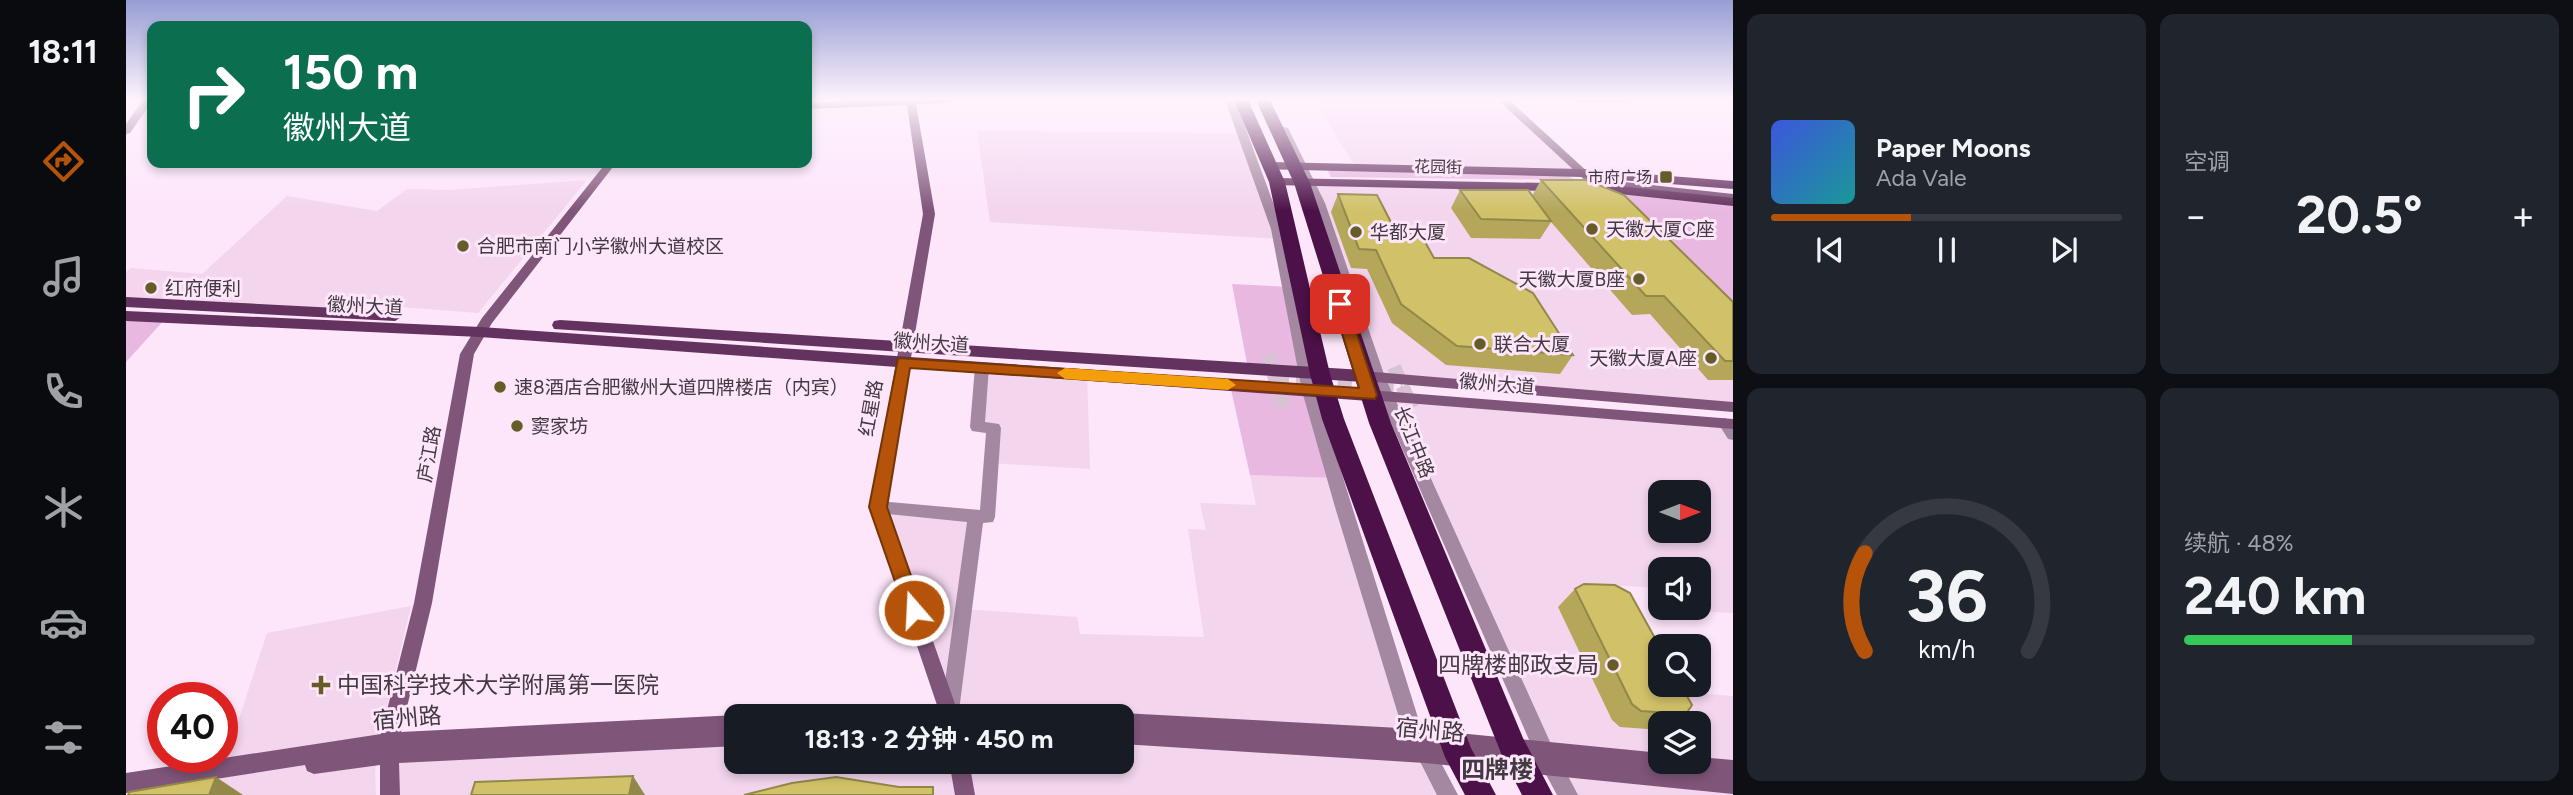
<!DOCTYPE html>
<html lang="zh">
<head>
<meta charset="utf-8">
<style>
  :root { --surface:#171b24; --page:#20242c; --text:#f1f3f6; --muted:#9ea1a6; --line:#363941; --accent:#b45309 }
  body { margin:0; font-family:Figtree,"Noto Sans SC",sans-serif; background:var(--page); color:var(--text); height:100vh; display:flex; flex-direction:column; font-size:26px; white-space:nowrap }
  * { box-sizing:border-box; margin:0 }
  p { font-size:23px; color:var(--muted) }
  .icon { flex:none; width:38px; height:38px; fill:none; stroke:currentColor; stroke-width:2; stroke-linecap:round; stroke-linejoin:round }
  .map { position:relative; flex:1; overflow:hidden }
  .drawer { display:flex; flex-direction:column; gap:14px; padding:14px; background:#0d0f14; width:840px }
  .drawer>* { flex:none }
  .banner { position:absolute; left:21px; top:21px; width:665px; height:147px; border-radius:14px; box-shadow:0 4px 10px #0003; background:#0b6e4f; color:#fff; overflow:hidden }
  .needle { width:46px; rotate:90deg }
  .tools { position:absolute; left:1522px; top:480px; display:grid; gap:14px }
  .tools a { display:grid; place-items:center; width:63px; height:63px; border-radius:14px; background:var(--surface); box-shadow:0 4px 10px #0003; font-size:35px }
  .speed { position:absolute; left:21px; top:682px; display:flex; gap:14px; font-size:35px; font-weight:700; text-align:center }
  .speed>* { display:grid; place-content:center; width:91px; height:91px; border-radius:50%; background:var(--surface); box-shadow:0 4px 10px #0003; line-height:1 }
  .speed .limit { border:10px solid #d22; background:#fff; color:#111 }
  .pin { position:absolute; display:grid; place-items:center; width:60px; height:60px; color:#fff; margin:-30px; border-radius:14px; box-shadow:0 4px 10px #0006 }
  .me { position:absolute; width:77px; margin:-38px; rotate:341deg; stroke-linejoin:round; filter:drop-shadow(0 0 5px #0008) }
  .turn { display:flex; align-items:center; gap:24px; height:147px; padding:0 21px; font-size:32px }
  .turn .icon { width:91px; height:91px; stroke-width:2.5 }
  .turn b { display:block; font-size:49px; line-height:60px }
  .big { font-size:52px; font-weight:700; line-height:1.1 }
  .drawer .tile { flex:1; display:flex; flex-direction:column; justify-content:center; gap:10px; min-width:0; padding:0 24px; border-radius:14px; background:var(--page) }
  .drawer .dial { align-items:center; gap:0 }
  .dial svg { height:182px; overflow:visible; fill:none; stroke:var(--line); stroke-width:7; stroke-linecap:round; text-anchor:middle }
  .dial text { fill:var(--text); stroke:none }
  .song { display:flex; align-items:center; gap:21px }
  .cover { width:84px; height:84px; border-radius:10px; background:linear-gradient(135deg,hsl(230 70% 55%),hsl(180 70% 35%)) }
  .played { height:7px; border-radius:4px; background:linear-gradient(90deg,var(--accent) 40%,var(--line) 40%) }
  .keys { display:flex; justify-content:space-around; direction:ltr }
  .heat { display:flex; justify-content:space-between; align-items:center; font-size:38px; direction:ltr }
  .charge { height:10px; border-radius:5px; background:linear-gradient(90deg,#34c759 48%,var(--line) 0) }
  .drawer .tiles { flex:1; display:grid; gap:14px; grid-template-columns:repeat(2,1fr) }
  .trip { position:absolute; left:598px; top:704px; width:410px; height:70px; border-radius:14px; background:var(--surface); box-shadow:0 4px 10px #0003; font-weight:700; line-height:70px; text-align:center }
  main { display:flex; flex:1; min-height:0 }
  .menu { display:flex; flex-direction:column; width:126px; justify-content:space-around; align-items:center; background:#090b0e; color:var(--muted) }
  .menu .icon { width:49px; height:49px }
  .menu .active { color:var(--accent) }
  .menu b { font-size:32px; color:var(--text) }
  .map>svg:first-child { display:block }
  .built { fill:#f3d5ee; fill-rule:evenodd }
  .green { fill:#e8b8e1 }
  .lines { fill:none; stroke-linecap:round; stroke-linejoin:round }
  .street-tunnel { stroke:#d8c3d5; stroke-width:14; stroke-dasharray:14 7; stroke-linecap:butt }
  .street { fill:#a487a0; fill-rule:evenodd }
  .secondary { fill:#7f557a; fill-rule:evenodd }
  .primary { fill:#64325f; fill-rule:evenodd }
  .highway { fill:#4c1148; fill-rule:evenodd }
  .wall { fill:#b4a75a }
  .shaded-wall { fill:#92884a }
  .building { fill:#d1c269; stroke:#92884a; stroke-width:2 }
  .route { fill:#b45309; stroke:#753606; stroke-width:2 }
  .slow { fill:#f59e0b }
  .poi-dot { fill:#655c28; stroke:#fde5fa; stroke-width:2.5 }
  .labels { text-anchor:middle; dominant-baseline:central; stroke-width:6; stroke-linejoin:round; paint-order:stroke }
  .far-street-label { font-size:16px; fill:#423941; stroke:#fde5fa }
  .far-poi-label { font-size:16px; fill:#423941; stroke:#fde5fa; text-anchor:end }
  .poi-label { font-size:19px; fill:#423941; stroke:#fde5fa; text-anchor:start }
  .street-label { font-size:19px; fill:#423941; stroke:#fde5fa }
  .near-poi-label { font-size:23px; fill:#423941; stroke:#fde5fa; text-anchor:end }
  .near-street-label { font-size:23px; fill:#423941; stroke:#fde5fa }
  .near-neighbourhood-label { font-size:24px; font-weight:bold; fill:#423941; stroke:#fde5fa }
</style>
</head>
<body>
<main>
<nav class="menu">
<b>18:11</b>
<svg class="icon active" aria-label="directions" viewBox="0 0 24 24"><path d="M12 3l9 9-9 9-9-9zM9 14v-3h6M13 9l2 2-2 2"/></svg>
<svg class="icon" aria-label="music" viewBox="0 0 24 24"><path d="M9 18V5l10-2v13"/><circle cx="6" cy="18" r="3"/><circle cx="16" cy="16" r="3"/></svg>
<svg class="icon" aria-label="phone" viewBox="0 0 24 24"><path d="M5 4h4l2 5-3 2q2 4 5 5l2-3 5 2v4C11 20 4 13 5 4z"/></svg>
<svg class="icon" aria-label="climate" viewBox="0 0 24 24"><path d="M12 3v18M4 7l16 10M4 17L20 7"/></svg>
<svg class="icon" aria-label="car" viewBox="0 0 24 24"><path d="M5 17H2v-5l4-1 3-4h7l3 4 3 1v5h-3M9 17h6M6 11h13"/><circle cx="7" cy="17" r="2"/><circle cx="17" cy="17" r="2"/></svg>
<svg class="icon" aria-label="filters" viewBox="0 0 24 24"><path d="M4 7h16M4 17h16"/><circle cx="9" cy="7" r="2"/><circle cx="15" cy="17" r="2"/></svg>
</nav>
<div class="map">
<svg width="1607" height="795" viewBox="0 0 1607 795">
  <rect width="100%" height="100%" fill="#fde5fa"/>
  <g class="built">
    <path d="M1187 100H1377L1456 173 1230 167Z"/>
    <path d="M851 131 1117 133 1153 239 864 222Z"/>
    <path d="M461 180 352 313 212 302 201 312 0 302V272L5 268 76 274 161 196 251 211 281 189 323 190Z"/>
    <path d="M1183 183 1474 188 1607 317V407L1252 377Z"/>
    <path d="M856 367 961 375 964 469 865 463 868 428 851 427Z"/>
    <path d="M1260 396 1607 424V613L1534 610 1521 587 1476 585 1530 690 1607 696V770L1418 751ZM1535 492H1573V530H1535ZM1535 569H1573V607H1535ZM1535 723H1573V761H1535Z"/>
    <path d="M1124 475 1208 478 1292 739 996 722V716L823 713 752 507 850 515 838 609 951 617 954 634 1078 637 1062 529 1080 530 1074 503 1130 505Z"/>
    <path d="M285 606 254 737 249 773 250 795H29L92 783 141 633Z"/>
    <path d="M996 735 1299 753 1322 795H264L263 753 611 737V761H996Z"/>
    <path d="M1425 767 1607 784V795H1442Z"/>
  </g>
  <g class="green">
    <path d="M1201 169 1440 174 1449 180 1205 177Z"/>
    <path d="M1489 189 1607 202V317Z"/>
    <path d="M1106 284 1163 287 1181 373 1122 369Z"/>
    <path d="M0 316 40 318 0 362Z"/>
    <path d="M1104 385 1183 391 1208 478 1124 475Z"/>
  </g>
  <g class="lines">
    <g class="street-tunnel">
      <path d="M1142 354 1157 408"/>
      <path d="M1268 367 1286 408"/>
      <path d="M1149 379 1276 387"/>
    </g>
    <g class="street">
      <path d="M1099 100H1109L1157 229 1190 391 1293 721 1332 795H1311L1275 724 1209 507 1176 391 1145 229Z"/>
      <path d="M1449 100H1503L1498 103H1454Z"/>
      <path d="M1154 126 1162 128 1199 203 1259 377 1425 744 1452 795H1431L1411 758 1245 377 1187 203 1152 128Z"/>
      <path d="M856 362 863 367 859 422 873 424 875 428 869 517 867 522 857 523 833 711 831 716H817L815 711 841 522 752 513 746 511 744 507 746 503 752 501 854 510 860 433 846 431 844 427 849 367Z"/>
      <path d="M1599 418 1607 424V440L1602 439 1592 423 1594 419Z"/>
    </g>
    <g class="secondary">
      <path d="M17 100 26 101 4 133 0 134V124Z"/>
      <path d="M752 100H828L823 103 790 104 809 214 760 507 829 704 876 707 883 710 885 716H757L759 710 766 707 811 705 744 507 797 214 781 105 681 109V103Z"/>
      <path d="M1372 100H1383L1476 185 1498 182 1607 194V200L1498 188 1482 190 1487 196 1482 199 1478 198Z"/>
      <path d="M480 163H490L366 323 348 354 306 603 275 732 611 715 614 716H611V746L273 763 274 795H254V765L188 774 181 771 179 765 0 793V773L255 734 288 603 334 354 356 318Z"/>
      <path d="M1237 371 1607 402V412L1237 381 1230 376Z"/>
      <path d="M1243 390 1607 419V429L1243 400 1236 395Z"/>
      <path d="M996 713 1292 729 1535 753V761H1573V757L1607 760V794L1299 763 996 744V716H989Z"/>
      <path d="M823 761H843L849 795H829Z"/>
    </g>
    <g class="primary">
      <path d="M1144 162 1456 169 1607 181V189L1456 177 1139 169 1137 166Z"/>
      <path d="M1151 178 1474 184 1607 198V206L1474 192 1146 185 1144 182Z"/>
      <path d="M0 297 269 311 277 316 269 321 0 307Z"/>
      <path d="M0 311 354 327 1243 389 1249 391 1252 395 1249 399 1243 401 354 337 0 321Z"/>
      <path d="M434 320 1237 370 1246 376 1237 382 428 329 426 325 428 321Z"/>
    </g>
    <g class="highway">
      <path d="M1108 100H1122L1159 182 1204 374 1218 419 1345 748 1370 795H1339L1319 757 1196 419 1184 374 1143 182Z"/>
      <path d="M1130 100H1144L1184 183 1265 423 1397 738 1427 795H1396L1377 758 1243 423 1168 183Z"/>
    </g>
  </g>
  <g class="wall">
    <path d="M1415 180 1607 302V380H1582L1524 314 1506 315 1425 222 1414 239 1345 238 1325 208 1334 190 1406 196Z"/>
    <path d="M1212 194 1308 258 1447 355 1434 374 1320 365 1266 323 1241 269 1225 268 1205 212Z"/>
    <path d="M1449 589 1560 714 1548 723H1535V730L1494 727 1486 720 1432 607Z"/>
  </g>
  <g class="shaded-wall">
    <path d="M507 776 519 795H503Z"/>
    <path d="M90 777 117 795H83Z"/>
  </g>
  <g class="building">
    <path d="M1415 180H1460L1498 195 1607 302V361H1599L1538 296H1520Z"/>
    <path d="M1334 190H1402L1425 221 1355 219Z"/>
    <path d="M1212 194 1251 195 1270 232 1294 233 1308 258H1343L1407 293 1447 355 1331 346 1275 304 1250 250 1233 249Z"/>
    <path d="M1458 584 1489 585 1504 593 1535 649V684H1554L1566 705 1560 714 1515 711 1506 704 1449 589Z"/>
    <path d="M507 776 503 795H345L349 782Z"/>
    <path d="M90 777 83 795H2L3 792Z"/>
    <path d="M710 777 773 787H807V795H618L666 783Z"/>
  </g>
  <linearGradient id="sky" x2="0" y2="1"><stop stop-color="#979dd4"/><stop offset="0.47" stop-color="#fef3fd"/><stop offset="1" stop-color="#fef3fd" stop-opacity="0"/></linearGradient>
  <rect width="1607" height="211" fill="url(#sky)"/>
  <path class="route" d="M1214 299 1221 304 1251 395 1249 399 784 368 761 507 797 610 795 616 788 619 781 616 743 507 772 358 1233 388 1207 304Z"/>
  <path class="slow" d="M939 368 1102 379 1110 385 1102 390 939 379 931 373Z"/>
  <g class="poi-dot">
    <rect x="1533" y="170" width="14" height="14" rx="3.5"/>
    <circle cx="1466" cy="229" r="7"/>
    <circle cx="1230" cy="232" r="7"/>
    <circle cx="337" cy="246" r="7"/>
    <circle cx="1513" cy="279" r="7"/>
    <circle cx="25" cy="288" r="7"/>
    <circle cx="1354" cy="344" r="7"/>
    <circle cx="1585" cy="358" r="7"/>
    <circle cx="374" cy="387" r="7"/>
    <circle cx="391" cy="426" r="7"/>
    <circle cx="1487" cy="665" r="7"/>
    <path d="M191.5 674.5h7v7h7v7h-7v7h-7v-7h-7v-7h7z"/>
  </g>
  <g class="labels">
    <g class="far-street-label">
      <text transform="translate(1312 167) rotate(1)">花园街</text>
    </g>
    <g class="far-poi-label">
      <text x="1526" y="177">市府广场</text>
    </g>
    <g class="poi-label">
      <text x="1480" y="229">天徽大厦C座</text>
      <text x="1244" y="232">华都大厦</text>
      <text x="351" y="246">合肥市南门小学徽州大道校区</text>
      <text x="1499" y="279" text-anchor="end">天徽大厦B座</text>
      <text x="39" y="288">红府便利</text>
      <text x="1368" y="344">联合大厦</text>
      <text x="1571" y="358" text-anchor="end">天徽大厦A座</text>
      <text x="388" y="387">速8酒店合肥徽州大道四牌楼店（内宾）</text>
      <text x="405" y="426">窦家坊</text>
    </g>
    <g class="street-label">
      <text transform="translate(239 306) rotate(3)">徽州大道</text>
      <text transform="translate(805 343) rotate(4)">徽州大道</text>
      <text transform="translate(1371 384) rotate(5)">徽州大道</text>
      <text transform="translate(745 408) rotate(-80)">红星路</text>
      <text transform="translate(1288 442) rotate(68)">长江中路</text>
      <text transform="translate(303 454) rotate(-80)">庐江路</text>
    </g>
    <g class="near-poi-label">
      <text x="1473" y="665">四牌楼邮政支局</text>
      <text x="211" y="685" text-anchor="start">中国科学技术大学附属第一医院</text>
    </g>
    <g class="near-street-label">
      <text transform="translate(281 718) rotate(-5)">宿州路</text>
      <text transform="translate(1304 730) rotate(5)">宿州路</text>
    </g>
    <g class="near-neighbourhood-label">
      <text x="1371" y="769">四牌楼</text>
    </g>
  </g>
</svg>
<div class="tools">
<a><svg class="needle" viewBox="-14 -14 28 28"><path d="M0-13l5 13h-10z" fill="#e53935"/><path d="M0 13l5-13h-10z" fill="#9ea1a6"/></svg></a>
<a><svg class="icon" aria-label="sound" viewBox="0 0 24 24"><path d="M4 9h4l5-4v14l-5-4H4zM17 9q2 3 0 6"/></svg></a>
<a><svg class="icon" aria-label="search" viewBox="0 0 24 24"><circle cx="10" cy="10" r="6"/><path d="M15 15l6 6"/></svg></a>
<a><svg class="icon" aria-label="layers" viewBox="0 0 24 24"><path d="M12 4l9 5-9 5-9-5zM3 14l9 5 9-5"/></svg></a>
</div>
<div class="speed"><div class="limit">40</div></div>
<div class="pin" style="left:1214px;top:304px;background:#d93025"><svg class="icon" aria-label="arrive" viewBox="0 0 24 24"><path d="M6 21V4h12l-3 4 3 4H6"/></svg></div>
<svg class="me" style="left:788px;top:610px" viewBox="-20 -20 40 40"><circle r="17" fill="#b45309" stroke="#fff" stroke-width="3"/><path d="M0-11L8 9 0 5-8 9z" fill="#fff"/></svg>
<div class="trip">18:13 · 2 分钟 · 450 m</div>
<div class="banner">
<div class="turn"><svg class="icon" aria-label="right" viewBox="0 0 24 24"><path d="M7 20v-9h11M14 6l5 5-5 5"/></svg><div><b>150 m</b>徽州大道</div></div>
</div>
</div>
<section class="drawer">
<div class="tiles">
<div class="tile">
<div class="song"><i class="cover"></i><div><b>Paper Moons</b><p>Ada Vale</p></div></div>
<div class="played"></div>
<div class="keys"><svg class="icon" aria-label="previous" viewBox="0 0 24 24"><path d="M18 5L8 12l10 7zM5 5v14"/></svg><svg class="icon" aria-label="pause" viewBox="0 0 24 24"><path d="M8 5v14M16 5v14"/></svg><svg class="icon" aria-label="next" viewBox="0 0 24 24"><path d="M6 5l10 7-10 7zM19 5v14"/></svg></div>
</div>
<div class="tile"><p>空调</p>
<div class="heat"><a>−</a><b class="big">20.5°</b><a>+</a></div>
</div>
<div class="tile dial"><svg viewBox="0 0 100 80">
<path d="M14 69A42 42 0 1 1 86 69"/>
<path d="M14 69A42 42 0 0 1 14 26" stroke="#b45309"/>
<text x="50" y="56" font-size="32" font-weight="700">36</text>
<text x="50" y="72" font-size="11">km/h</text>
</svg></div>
<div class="tile"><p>续航 · 48%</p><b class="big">240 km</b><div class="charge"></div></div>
</div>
</section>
</main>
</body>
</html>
